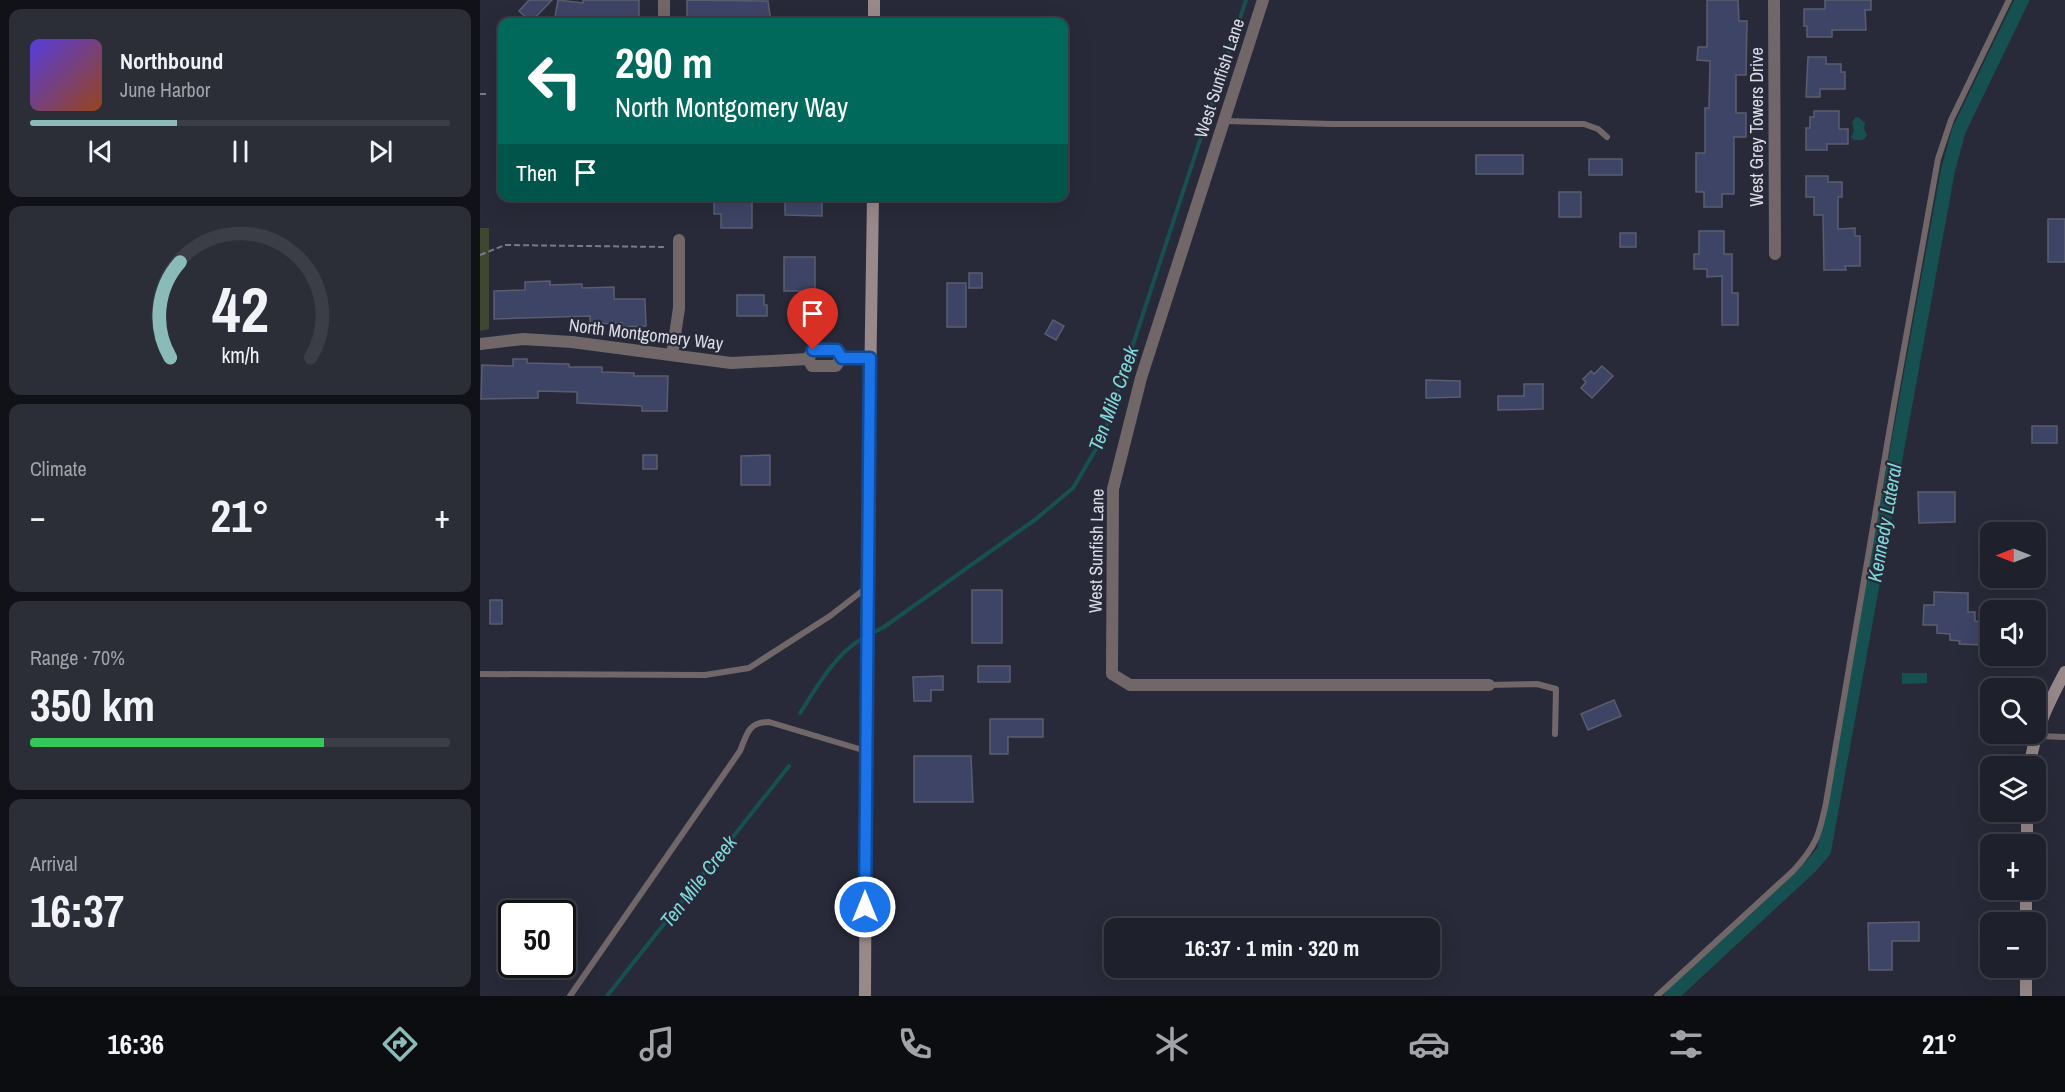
<!DOCTYPE html>
<html lang="en">
<head>
<meta charset="utf-8">
<style>
  :root { --surface:#1e202b; --page:#2b2d37; --text:#f1f3f6; --muted:#a1a3a9; --line:#3c3e47; --accent:#8bbbb9 }
  body { margin:0; font-family:"Archivo Narrow",sans-serif; background:var(--page); color:var(--text); height:100vh; display:flex; flex-direction:column; font-size:22px; white-space:nowrap }
  * { box-sizing:border-box; margin:0 }
  p { font-size:20px; color:var(--muted) }
  .icon { flex:none; width:33px; height:33px; fill:none; stroke:currentColor; stroke-width:2; stroke-linecap:round; stroke-linejoin:round }
  .map { position:relative; flex:1; overflow:hidden }
  .details { display:flex; flex-direction:column; gap:9px; padding:9px; background:#101218; width:480px }
  .details>* { flex:none }
  .hud { position:absolute; left:18px; top:18px; width:570px; height:183px; border-radius:12px; box-shadow:0 6px 24px #0002,0 0 0 2px var(--line); background:#00695c; color:#fff; overflow:hidden }
  .needle { width:39px; rotate:270deg }
  .fabs { position:absolute; left:1500px; top:522px; display:grid; gap:12px }
  .fabs a { display:grid; place-items:center; width:66px; height:66px; border-radius:12px; background:var(--surface); box-shadow:0 6px 24px #0002,0 0 0 2px var(--line); font-size:30px }
  .speed { position:absolute; left:18px; top:900px; display:flex; gap:12px; font-size:30px; font-weight:700; text-align:center }
  .speed>* { display:grid; place-content:center; width:78px; height:78px; border-radius:50%; background:var(--surface); box-shadow:0 6px 24px #0002,0 0 0 2px var(--line); line-height:1 }
  .speed .limit { border:3px solid #111; border-radius:9px; background:#fff; color:#111 }
  .pin { position:absolute; display:grid; place-items:center; width:51px; height:51px; color:#fff; margin:-62px -26px; border-radius:50% 50% 50% 0; rotate:-45deg; box-shadow:0 0 6px #0007 }
  .pin .icon { rotate:45deg }
  .me { position:absolute; width:66px; margin:-33px; rotate:0deg; stroke-linejoin:round; filter:drop-shadow(0 0 4px #0008) }
  .turn { display:flex; align-items:center; gap:21px; height:126px; padding:0 18px; font-size:27px }
  .turn .icon { width:78px; height:78px; stroke-width:2.5 }
  .turn b { display:block; font-size:42px; line-height:51px }
  .then { display:flex; align-items:center; height:57px; padding:0 18px; background:#0003; gap:12px; font-size:22px }
  .big { font-size:45px; font-weight:800; line-height:1.1 }
  .details .card { flex:1; display:flex; flex-direction:column; justify-content:center; gap:9px; min-width:0; padding:0 21px; border-radius:12px; background:var(--page) }
  .details .dial { align-items:center; gap:0 }
  .dial svg { height:156px; overflow:visible; fill:none; stroke:var(--line); stroke-width:7; stroke-linecap:round; text-anchor:middle }
  .dial text { fill:var(--text); stroke:none }
  .song { display:flex; align-items:center; gap:18px }
  .cover { width:72px; height:72px; border-radius:9px; background:linear-gradient(135deg,hsl(250 70% 55%),hsl(20 70% 35%)) }
  .played { height:6px; border-radius:3px; background:linear-gradient(90deg,var(--accent) 35%,var(--line) 35%) }
  .keys { display:flex; justify-content:space-around; direction:ltr }
  .heat { display:flex; justify-content:space-between; align-items:center; font-size:33px; direction:ltr }
  .charge { height:9px; border-radius:4px; background:linear-gradient(90deg,#34c759 70%,var(--line) 0) }
  .trip { position:absolute; left:624px; top:918px; width:336px; height:60px; border-radius:12px; background:var(--surface); box-shadow:0 6px 24px #0002,0 0 0 2px var(--line); font-weight:800; line-height:60px; text-align:center }
  .tabs { display:flex; height:96px; justify-content:space-around; align-items:center; background:#0c0d11; color:var(--muted) }
  .tabs .icon { width:42px; height:42px }
  .tabs .active { color:var(--accent) }
  .tabs b { font-size:27px; color:var(--text) }
  main { display:flex; flex:1; min-height:0 }
  .map>svg:first-child { display:block }
  .green { fill:#3f4631 }
  .water { fill:#175051 }
  .lines { fill:none; stroke-linecap:round; stroke-linejoin:round }
  .stream { stroke:#175051; stroke-width:4 }
  .canal { stroke:#175051; stroke-width:14 }
  .building { fill:#3e4465; stroke:#5a5d6e; stroke-width:1.5 }
  .path { stroke:#787a86; stroke-width:2; stroke-dasharray:6 3; stroke-linecap:butt }
  .lane { stroke:#716768; stroke-width:6 }
  .street { stroke:#716768; stroke-width:12 }
  .secondary { stroke:#98898a; stroke-width:12 }
  .route-casing { stroke:#114b97; stroke-width:15 }
  .route { stroke:#1a73e8; stroke-width:10 }
  .labels { text-anchor:middle; dominant-baseline:central; stroke-width:4.5; stroke-linejoin:round; paint-order:stroke }
  .street-label { font-size:18px; fill:#dadce6; stroke:#282a39 }
  .water-label { font-size:20px; font-style:italic; fill:#7ed9da; stroke:#282a39 }
</style>
</head>
<body>
<main>
<section class="details">
<div class="card">
<div class="song"><i class="cover"></i><div><b>Northbound</b><p>June Harbor</p></div></div>
<div class="played"></div>
<div class="keys"><svg class="icon" aria-label="previous" viewBox="0 0 24 24"><path d="M18 5L8 12l10 7zM5 5v14"/></svg><svg class="icon" aria-label="pause" viewBox="0 0 24 24"><path d="M8 5v14M16 5v14"/></svg><svg class="icon" aria-label="next" viewBox="0 0 24 24"><path d="M6 5l10 7-10 7zM19 5v14"/></svg></div>
</div>
<div class="card dial"><svg viewBox="0 0 100 80">
<path d="M14 69A42 42 0 1 1 86 69"/>
<path d="M14 69A42 42 0 0 1 19 20" stroke="#8bbbb9"/>
<text x="50" y="56" font-size="32" font-weight="700">42</text>
<text x="50" y="72" font-size="11">km/h</text>
</svg></div>
<div class="card"><p>Climate</p>
<div class="heat"><a>−</a><b class="big">21°</b><a>+</a></div>
</div>
<div class="card"><p>Range · 70%</p><b class="big">350 km</b><div class="charge"></div></div>
<div class="card"><p>Arrival</p><b class="big">16:37</b></div>
</section>
<div class="map">
<svg width="1585" height="996" viewBox="0 0 1585 996">
  <rect width="100%" height="100%" fill="#282a39"/>
  <path class="green" d="M0 228H9V329L0 331Z"/>
  <g class="water">
    <path d="M1378 117 1385 123 1384 128 1387 136 1382 140H1374L1371 137 1374 131 1372 122 1375 118Z"/>
    <path d="M1422 673H1447V683L1422 684Z"/>
  </g>
  <g class="lines">
    <g class="stream">
      <path d="M389 635 404 627 556 519 593 488 622 439 766 0"/>
      <path d="M320 713C337 687 355 654 383 638"/>
      <path d="M127 996 309 766"/>
    </g>
    <path class="canal" d="M1191 996 1331 866 1344 851 1468 170 1479 130 1542 0"/>
  </g>
  <g class="building">
    <path d="M49 0H72L51 22 39 11Z"/>
    <path d="M78 0 103 3V0H159V22H74Z"/>
    <path d="M207 0 288 1 291 22H207Z"/>
    <path d="M1227 0H1258L1259 21H1267L1266 75H1256V113H1266V137H1254V194H1242V207H1224V192H1216V153H1225V108H1229L1230 61 1217 60 1218 47H1227Z"/>
    <path d="M1345 0H1391V10H1385L1386 30H1352V37H1327V26H1324V9H1345Z"/>
    <path d="M1328 57H1346V64H1361V72H1365V89H1340V97H1326Z"/>
    <path d="M1334 111H1359V129H1368V144H1347V150H1326V128H1330V117H1334Z"/>
    <rect x="996" y="155" width="47" height="19"/>
    <rect x="1109" y="159" width="33" height="16"/>
    <path d="M1326 176H1348V182H1362V197H1358V229L1375 228V236H1380V266H1365L1366 270H1344L1343 215H1334V197H1326Z"/>
    <rect x="1079" y="192" width="22" height="25"/>
    <path d="M305 196H342V216L305 215Z"/>
    <path d="M234 200H272V228H241V214H234Z"/>
    <rect x="1568" y="219" width="17" height="43"/>
    <path d="M1219 231H1244V254H1252V293H1258V325H1242V276L1227 277V269H1214V254H1219Z"/>
    <rect x="1140" y="233" width="16" height="14"/>
    <rect x="304" y="257" width="31" height="34"/>
    <rect x="489" y="273" width="13" height="15"/>
    <path d="M70 281V285L102 284V288L134 287V299H165L166 326 142 327V323L110 324V316L14 319V291L45 290V282Z"/>
    <rect x="467" y="283" width="19" height="44"/>
    <path d="M257 295H284V305H287V316H257Z"/>
    <path d="M573 320 584 326 576 340 565 334Z"/>
    <path d="M33 359H47V363L89 364V367H122V372L154 373V376H188L187 411H162V406L97 403V392L58 391V398L1 399 2 365 33 366Z"/>
    <path d="M1122 366 1133 376 1112 398 1101 388 1106 382 1103 379 1111 371 1114 374Z"/>
    <path d="M946 380 980 381V397L946 398Z"/>
    <path d="M1044 384H1063V409L1018 410V396H1044Z"/>
    <rect x="1552" y="426" width="25" height="17"/>
    <rect x="163" y="455" width="14" height="14"/>
    <path d="M290 455V485H261V456Z"/>
    <path d="M1438 492H1475V522L1439 523Z"/>
    <rect x="492" y="590" width="30" height="53"/>
    <path d="M1454 592 1488 593V612H1495V621L1503 622 1502 645 1479 644 1480 641 1470 640V634L1457 633V625H1443L1444 605H1454Z"/>
    <rect x="10" y="600" width="12" height="24"/>
    <rect x="498" y="666" width="32" height="16"/>
    <path d="M463 676V690H451V701H434L433 677Z"/>
    <path d="M1134 700 1141 716 1108 730 1101 714Z"/>
    <path d="M510 719H563V737H528V754H510Z"/>
    <path d="M434 756H491L493 802H434Z"/>
    <path d="M1439 922V941H1412V970H1389L1388 923Z"/>
  </g>
  <g class="lines">
    <g class="path">
      <path d="M0 94H8"/>
      <path d="M0 255 25 245 187 247"/>
    </g>
    <g class="lane">
      <path d="M744 121 852 124H1104L1118 129 1127 137"/>
      <path d="M0 674 225 675 269 668 350 616 386 588"/>
      <path d="M1009 685 1057 684 1076 689 1075 734"/>
      <path d="M1557 736 1585 737"/>
      <path d="M90 996 260 751C267 734 268 722 289 722L386 751"/>
      <path d="M1177 996 1313 871C1336 846 1339 836 1346 803L1414 404 1458 159 1471 120 1529 0"/>
    </g>
    <g class="street">
      <path d="M783 0 661 378 633 489 632 674 650 685H1009"/>
      <path d="M1294 0 1295 254"/>
      <path d="M184 22V0"/>
      <path d="M0 344 43 339 92 342 251 363 328 359"/>
      <path d="M357 349 361 358 356 366H332L328 359 333 350Z"/>
      <path d="M192 355 199 308V240"/>
      <path d="M361 358H390"/>
    </g>
    <g class="secondary">
      <path d="M394 22V0"/>
      <path d="M1550 766C1553 734 1570 700 1585 672"/>
      <path d="M1547 844V812"/>
      <path d="M1546 922V890"/>
      <path d="M385 996 387 588 393 196"/>
      <path d="M1546 996V968"/>
    </g>
  </g>
  <g class="lines">
    <defs>
      <path id="route" d="M333 350H357L362 358H390L385 907"/>
    </defs>
    <use href="#route" class="route-casing"/>
    <use href="#route" class="route"/>
  </g>
  <g class="labels">
    <g class="street-label">
      <text transform="translate(739 78) rotate(-72)">West Sunfish Lane</text>
      <text transform="translate(1276 127) rotate(-90)">West Grey Towers Drive</text>
      <text transform="translate(166 334) rotate(7)">North Montgomery Way</text>
      <text transform="translate(616 551) rotate(-89)">West Sunfish Lane</text>
    </g>
    <g class="water-label">
      <text transform="translate(633 398) rotate(-70)">Ten Mile Creek</text>
      <text transform="translate(1404 523) rotate(-80)">Kennedy Lateral</text>
      <text transform="translate(218 881) rotate(-52)">Ten Mile Creek</text>
    </g>
  </g>
</svg>
<div class="fabs">
<a><svg class="needle" viewBox="-14 -14 28 28"><path d="M0-13l5 13h-10z" fill="#e53935"/><path d="M0 13l5-13h-10z" fill="#a1a3a9"/></svg></a>
<a><svg class="icon" aria-label="sound" viewBox="0 0 24 24"><path d="M4 9h4l5-4v14l-5-4H4zM17 9q2 3 0 6"/></svg></a>
<a><svg class="icon" aria-label="search" viewBox="0 0 24 24"><circle cx="10" cy="10" r="6"/><path d="M15 15l6 6"/></svg></a>
<a><svg class="icon" aria-label="layers" viewBox="0 0 24 24"><path d="M12 4l9 5-9 5-9-5zM3 14l9 5 9-5"/></svg></a>
<a>+</a>
<a>−</a>
</div>
<div class="speed"><div class="limit">50</div></div>
<div class="pin" style="left:333px;top:350px;background:#d93025"><svg class="icon" aria-label="arrive" viewBox="0 0 24 24"><path d="M6 21V4h12l-3 4 3 4H6"/></svg></div>
<svg class="me" style="left:385px;top:907px" viewBox="-20 -20 40 40"><circle r="17" fill="#1a73e8" stroke="#fff" stroke-width="3"/><path d="M0-11L8 9 0 5-8 9z" fill="#fff"/></svg>
<div class="trip">16:37 · 1 min · 320 m</div>
<div class="hud">
<div class="turn"><svg class="icon" aria-label="left" viewBox="0 0 24 24"><path d="M17 20v-9H6M10 6l-5 5 5 5"/></svg><div><b>290 m</b>North Montgomery Way</div></div>
<div class="then">Then<svg class="icon" aria-label="arrive" viewBox="0 0 24 24"><path d="M6 21V4h12l-3 4 3 4H6"/></svg></div>
</div>
</div>
</main>
<nav class="tabs">
<b>16:36</b>
<svg class="icon active" aria-label="directions" viewBox="0 0 24 24"><path d="M12 3l9 9-9 9-9-9zM9 14v-3h6M13 9l2 2-2 2"/></svg>
<svg class="icon" aria-label="music" viewBox="0 0 24 24"><path d="M9 18V5l10-2v13"/><circle cx="6" cy="18" r="3"/><circle cx="16" cy="16" r="3"/></svg>
<svg class="icon" aria-label="phone" viewBox="0 0 24 24"><path d="M5 4h4l2 5-3 2q2 4 5 5l2-3 5 2v4C11 20 4 13 5 4z"/></svg>
<svg class="icon" aria-label="climate" viewBox="0 0 24 24"><path d="M12 3v18M4 7l16 10M4 17L20 7"/></svg>
<svg class="icon" aria-label="car" viewBox="0 0 24 24"><path d="M5 17H2v-5l4-1 3-4h7l3 4 3 1v5h-3M9 17h6M6 11h13"/><circle cx="7" cy="17" r="2"/><circle cx="17" cy="17" r="2"/></svg>
<svg class="icon" aria-label="filters" viewBox="0 0 24 24"><path d="M4 7h16M4 17h16"/><circle cx="9" cy="7" r="2"/><circle cx="15" cy="17" r="2"/></svg>
<b>21°</b>
</nav>
</body>
</html>
